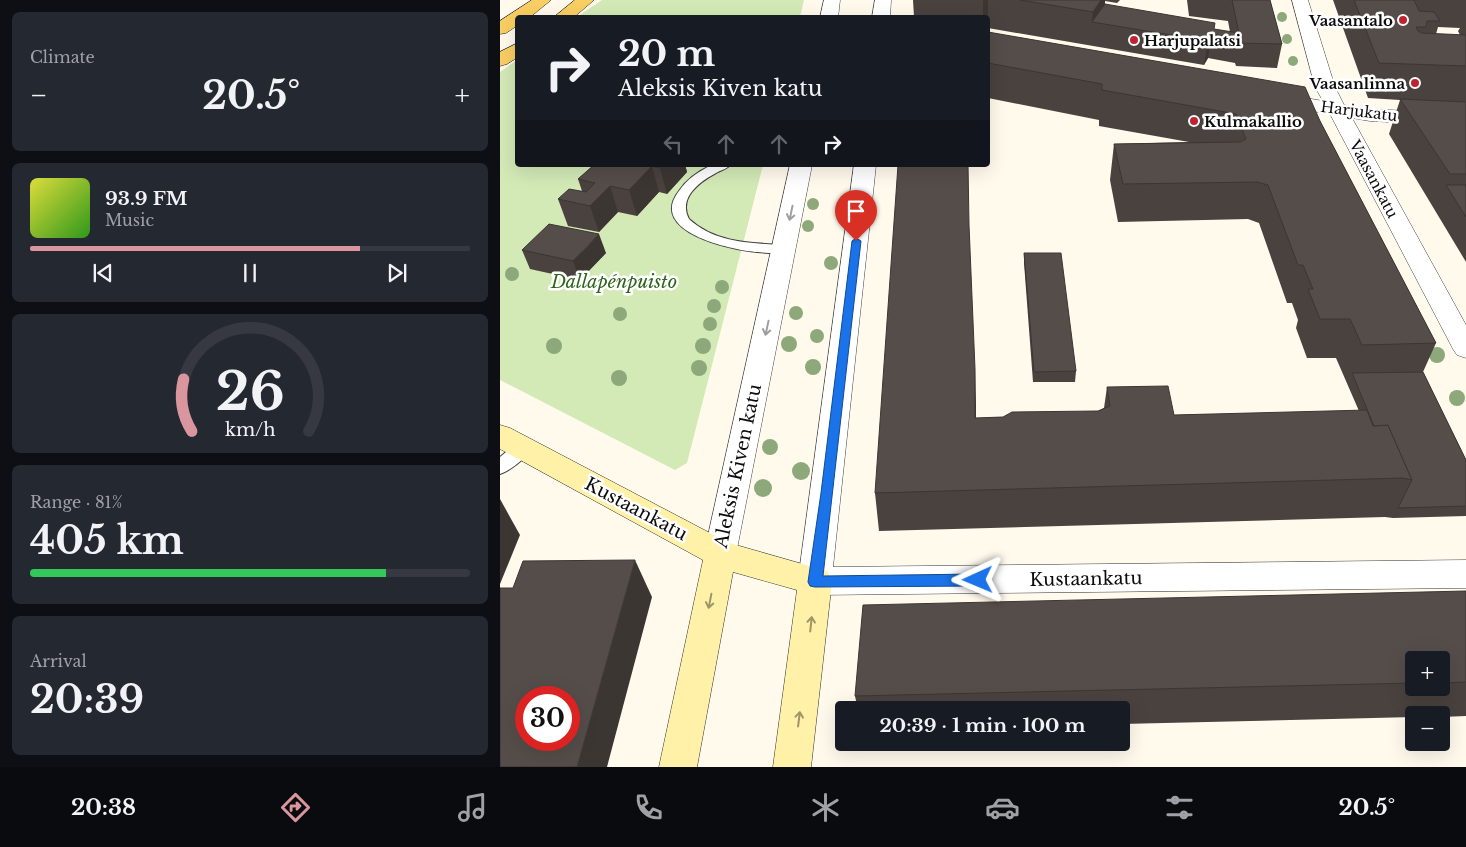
<!DOCTYPE html>
<html lang="en">
<head>
<meta charset="utf-8">
<style>
  :root { --surface:#171b24; --page:#242831; --text:#f1f3f6; --muted:#9ea1a6; --line:#363941; --accent:#da969e }
  body { margin:0; font-family:"Libre Baskerville",serif; background:var(--page); color:var(--text); height:100vh; display:flex; flex-direction:column; font-size:19px; white-space:nowrap }
  * { box-sizing:border-box; margin:0 }
  p { font-size:16px; color:var(--muted) }
  .icon { flex:none; width:28px; height:28px; fill:none; stroke:currentColor; stroke-width:2; stroke-linecap:round; stroke-linejoin:round }
  .map { position:relative; flex:1; overflow:hidden }
  .side { display:flex; flex-direction:column; gap:12px; padding:12px; background:#0d0f14; width:500px }
  .side>* { flex:none }
  .hud { position:absolute; left:15px; top:15px; width:475px; height:152px; border-radius:5px; box-shadow:0 5px 20px #0002; background:#171b24; color:var(--text); overflow:hidden }
  .buttons { position:absolute; left:905px; top:651px; display:grid; gap:10px }
  .buttons a { display:grid; place-items:center; width:45px; height:45px; border-radius:5px; background:var(--surface); box-shadow:0 5px 20px #0002; font-size:25px }
  .speed { position:absolute; left:15px; top:686px; display:flex; gap:10px; font-size:25px; font-weight:700; text-align:center }
  .speed>* { display:grid; place-content:center; width:65px; height:65px; border-radius:50%; background:var(--surface); box-shadow:0 5px 20px #0002; line-height:1 }
  .speed .limit { border:8px solid #d22; background:#fff; color:#111 }
  .pin { position:absolute; display:grid; place-items:center; width:42px; height:42px; color:#fff; margin:-51px -21px; border-radius:50% 50% 50% 0; rotate:-45deg; box-shadow:0 0 5px #0007 }
  .pin .icon { rotate:45deg }
  .me { position:absolute; width:55px; margin:-28px; rotate:269deg; stroke-linejoin:round; filter:drop-shadow(0 0 4px #0008) }
  .turn { display:flex; align-items:center; gap:18px; height:105px; padding:0 20px; font-size:22px }
  .turn .icon { width:65px; height:65px; stroke-width:2.5 }
  .turn b { display:block; font-size:35px; line-height:42px }
  .lanes { display:flex; align-items:center; height:48px; padding:0 20px; background:#0003; justify-content:center; gap:25px; direction:ltr }
  .lanes .off { opacity:.35 }
  .big { font-size:38px; font-weight:700; line-height:1.1 }
  .side .tile { flex:1; display:flex; flex-direction:column; justify-content:center; gap:8px; min-width:0; padding:0 18px; border-radius:8px; background:var(--page) }
  .side .dial { align-items:center; gap:0 }
  .dial svg { height:130px; overflow:visible; fill:none; stroke:var(--line); stroke-width:7; stroke-linecap:round; text-anchor:middle }
  .dial text { fill:var(--text); stroke:none }
  .song { display:flex; align-items:center; gap:15px }
  .cover { width:60px; height:60px; border-radius:8px; background:linear-gradient(135deg,hsl(60 70% 55%),hsl(110 70% 35%)) }
  .played { height:5px; border-radius:2px; background:linear-gradient(90deg,var(--accent) 75%,var(--line) 75%) }
  .keys { display:flex; justify-content:space-around; direction:ltr }
  .heat { display:flex; justify-content:space-between; align-items:center; font-size:28px; direction:ltr }
  .charge { height:8px; border-radius:4px; background:linear-gradient(90deg,#34c759 81%,var(--line) 0) }
  .trip { position:absolute; left:335px; top:701px; width:295px; height:50px; border-radius:5px; background:var(--surface); box-shadow:0 5px 20px #0002; font-weight:700; line-height:50px; text-align:center }
  .tabs { display:flex; height:80px; justify-content:space-around; align-items:center; background:#090b0e; color:var(--muted) }
  .tabs .icon { width:35px; height:35px }
  .tabs .current { color:var(--accent) }
  .tabs b { font-size:22px; color:var(--text) }
  main { display:flex; flex:1; min-height:0 }
  .map>svg:first-child { display:block }
  .green { fill:#d3e9b6 }
  .lines { fill:none; stroke-linecap:round; stroke-linejoin:round }
  .lane-casing { stroke:#3f3f3f; stroke-width:2 }
  .street-casing { stroke:#3f3f3f; stroke-width:1 }
  .secondary-casing { stroke:#2e2e2e; stroke-width:1 }
  .primary-casing { stroke:#1d1d1d; stroke-width:1 }
  .lane { fill:#fff; fill-rule:evenodd }
  .street { fill:#fff; fill-rule:evenodd }
  .secondary { fill:#fff1a7; fill-rule:evenodd }
  .primary { fill:#f9ce62; fill-rule:evenodd }
  .tree { fill:#8da87a }
  .wall { fill:#49423f; fill-rule:evenodd }
  .shaded-wall { fill:#3c3633 }
  .building { fill:#554d49; stroke:#3c3633; fill-rule:evenodd }
  .oneway { stroke:#9e9e9e }
  .oneway2 { stroke:#9e9569 }
  .route { fill:#1a73e8; stroke:#114b97 }
  .poi-dot { fill:#bd2432; stroke:#fff; stroke-width:2 }
  .labels { text-anchor:middle; dominant-baseline:central; stroke-width:5; stroke-linejoin:round; paint-order:stroke }
  .far-poi-label { font-size:15px; font-weight:bold; fill:#0c0c0c; stroke:#fff; text-anchor:end }
  .far-street-label { font-size:15px; fill:#0c0c0c; stroke:#fff }
  .park-label { font-size:18px; font-style:italic; fill:#2f641d; stroke:#fff }
  .street-label { font-size:18px; fill:#0c0c0c; stroke:#fff }
</style>
</head>
<body>
<main>
<section class="side">
<div class="tile"><p>Climate</p>
<div class="heat"><a>−</a><b class="big">20.5°</b><a>+</a></div>
</div>
<div class="tile">
<div class="song"><i class="cover"></i><div><b>93.9 FM</b><p>Music</p></div></div>
<div class="played"></div>
<div class="keys"><svg class="icon" aria-label="previous" viewBox="0 0 24 24"><path d="M18 5L8 12l10 7zM5 5v14"/></svg><svg class="icon" aria-label="pause" viewBox="0 0 24 24"><path d="M8 5v14M16 5v14"/></svg><svg class="icon" aria-label="next" viewBox="0 0 24 24"><path d="M6 5l10 7-10 7zM19 5v14"/></svg></div>
</div>
<div class="tile dial"><svg viewBox="0 0 100 80">
<path d="M14 69A42 42 0 1 1 86 69"/>
<path d="M14 69A42 42 0 0 1 9 37" stroke="#da969e"/>
<text x="50" y="56" font-size="32" font-weight="700">26</text>
<text x="50" y="72" font-size="11">km/h</text>
</svg></div>
<div class="tile"><p>Range · 81%</p><b class="big">405 km</b><div class="charge"></div></div>
<div class="tile"><p>Arrival</p><b class="big">20:39</b></div>
</section>
<div class="map">
<svg width="966" height="767" viewBox="0 0 966 767">
  <rect width="100%" height="100%" fill="#fffaec"/>
  <g class="green">
    <path d="M102 0H304L300 17H77Z"/>
    <path d="M17 60 18 165H263L187 463 175 470 0 380V72Z"/>
  </g>
  <g class="lines">
    <defs>
      <g id="lane">
        <path d="M212 165H230C227 169 221 170 216 173 199 182 178 198 189 219 215 243 250 243 283 245L288 246 290 249 288 252C278 254 267 253 257 252 232 250 147 232 179 191 187 179 199 171 212 165Z"/>
        <path d="M23 441 29 443 32 448C26 458 11 470 0 474V457L17 443Z"/>
      </g>
      <g id="street">
        <path d="M324 0H340L338 18H320Z"/>
        <path d="M375 0H391L390 18H372Z"/>
        <path d="M792 0H808L835 87 844 105 870 109 966 114V126L870 121 852 118 966 325V358L957 355 953 349 830 114 777 105 770 103 767 99 770 95 777 93 823 101 815 87Z"/>
        <path d="M290 165H312L236 554 231 563 220 567 209 563 204 554Z"/>
        <path d="M354 165H376L333 567 966 560V588L315 595 303 591 298 581Z"/>
      </g>
      <path id="secondary" d="M0 425 10 428 229 543 327 571 332 581 311 767H273L297 590 233 572 197 767H159L203 560 0 449Z"/>
      <g id="primary">
        <path d="M32 0H51L29 18H18V25L6 33 0 34V21Z"/>
        <path d="M75 0H94L73 18H53Z"/>
        <path d="M18 43V57L7 64 0 66V52Z"/>
      </g>
    </defs>
    <use href="#lane" class="lane-casing"/>
    <use href="#street" class="street-casing"/>
    <use href="#secondary" class="secondary-casing"/>
    <use href="#primary" class="primary-casing"/>
    <use href="#lane" class="lane"/>
    <use href="#street" class="street"/>
    <use href="#secondary" class="secondary"/>
    <use href="#primary" class="primary"/>
  </g>
  <g class="tree">
    <circle cx="782" cy="17" r="5"/>
    <circle cx="787" cy="39" r="5"/>
    <circle cx="793" cy="61" r="5"/>
    <circle cx="313" cy="204" r="6"/>
    <circle cx="308" cy="226" r="6"/>
    <circle cx="331" cy="263" r="7"/>
    <circle cx="12" cy="274" r="7"/>
    <circle cx="222" cy="287" r="7"/>
    <circle cx="214" cy="306" r="7"/>
    <circle cx="296" cy="313" r="7"/>
    <circle cx="120" cy="314" r="7"/>
    <circle cx="210" cy="324" r="7"/>
    <circle cx="317" cy="336" r="7"/>
    <circle cx="289" cy="344" r="8"/>
    <circle cx="54" cy="346" r="8"/>
    <circle cx="203" cy="346" r="8"/>
    <circle cx="937" cy="355" r="8"/>
    <circle cx="313" cy="367" r="8"/>
    <circle cx="199" cy="368" r="8"/>
    <circle cx="119" cy="378" r="8"/>
    <circle cx="957" cy="398" r="8"/>
    <circle cx="270" cy="447" r="8"/>
    <circle cx="301" cy="471" r="9"/>
    <circle cx="263" cy="488" r="9"/>
  </g>
  <g class="wall">
    <path d="M413 0H620L617 3 605 1V4L714 29 730 32 728 21 689 16 687 0H770L782 44 777 68 736 66 735 63 708 58 704 65 488 28V18L414 17Z"/>
    <path d="M833 0H966V262L889 134 900 100 868 98ZM938 27 960 28 958 31 960 35 936 34Z"/>
    <path d="M488 32 820 121 936 343 923 372 966 460V516L893 518 885 517 379 531 375 493 469 233 476 418 503 417 598 411 604 408 607 387 674 415 859 411 836 358H807L796 328 798 320 792 303H787L759 223 748 219 618 222 610 180 614 144 689 142 599 126V120L488 98Z"/>
    <path d="M94 165H185L187 172 167 194 159 192 137 216 118 212 99 232 68 226 58 199 82 191 78 179Z"/>
    <path d="M22 250 106 253 80 280 30 269Z"/>
    <path d="M524 253 576 371 575 382H533L524 263Z"/>
    <path d="M966 591V716L941 717V715H914V717L621 724V710H358L355 696ZM914 660H941V688H914Z"/>
  </g>
  <g class="shaded-wall">
    <path d="M483 0H488V28V18H483Z"/>
    <path d="M601 0H605L603 24 592 22 593 12Z"/>
    <path d="M712 34 708 58 704 65 708 41Z"/>
    <path d="M163 165H185L187 172 167 194 160 168Z"/>
    <path d="M152 166 159 192 137 216 129 190Z"/>
    <path d="M110 186 118 212 99 232 90 206Z"/>
    <path d="M99 234 106 253 80 280 73 261Z"/>
    <path d="M475 369 476 407 475 456Z"/>
    <path d="M0 499 20 535 0 584Z"/>
    <path d="M135 560 152 597 107 767H77Z"/>
  </g>
  <g class="building">
    <path d="M520 0H601L593 12Z"/>
    <path d="M732 0H770L782 44 740 43V39L712 34 708 41 592 22 605 4 715 23 714 29 739 33Z"/>
    <path d="M854 0H914L919 11 934 12 940 21H927L926 27H916L918 31 922 33 966 35V66L879 63Z"/>
    <path d="M488 32 805 87 820 121 936 343 862 345 850 319H820L808 289H813L803 265H798L768 185 757 182 623 184 614 144 740 142 746 139 736 114 602 90V84L488 63Z"/>
    <path d="M900 99 966 102V174H950Z"/>
    <path d="M94 165H163L160 168 152 166 129 190 110 186 90 206 58 199 69 189 86 192 95 183 78 179Z"/>
    <path d="M398 165H468L469 225 475 369V418L503 417 512 412 598 411 610 406 607 387 668 386 674 415 867 410 873 426 888 425 912 480 903 478 375 493Z"/>
    <path d="M946 185H966V217Z"/>
    <path d="M49 224 99 234 73 261 22 250Z"/>
    <path d="M524 253H561L576 371 534 372Z"/>
    <path d="M923 372 966 460V506L898 508 912 480 888 425 874 426 852 373Z"/>
    <path d="M135 560 77 767H0V588H13L23 561ZM26 698H69V740H26Z"/>
    <path d="M966 591V682L941 683V660H914V683L355 696 363 605Z"/>
  </g>
  <defs><path id="oneway-shaft" d="M-6 0H5M1.5-3L5.5 0L1.5 3" fill="none" stroke-width="1.6" stroke-linecap="round" stroke-linejoin="round" transform="scale(1.25)"/></defs>
  <g class="oneway">
    <use href="#oneway-shaft" transform="translate(291 213) rotate(102)"/>
    <use href="#oneway-shaft" transform="translate(267 328) rotate(102)"/>
  </g>
  <g class="oneway2">
    <use href="#oneway-shaft" transform="translate(210 601) rotate(101)"/>
    <use href="#oneway-shaft" transform="translate(311 624) rotate(-84)"/>
    <use href="#oneway-shaft" transform="translate(299 719) rotate(-83)"/>
  </g>
  <path class="route" d="M356 238 361 241 323 576 478 574 482 576 484 580 482 584 478 586 315 587 310 586 308 582 321 493 352 241Z"/>
  <g class="poi-dot">
    <circle cx="903" cy="20" r="5"/>
    <circle cx="634" cy="40" r="5"/>
    <circle cx="915" cy="83" r="5"/>
    <circle cx="694" cy="121" r="5"/>
  </g>
  <g class="labels">
    <g class="far-poi-label">
      <text x="893" y="20">Vaasantalo</text>
      <text x="644" y="40" text-anchor="start">Harjupalatsi</text>
      <text x="905" y="83">Vaasanlinna</text>
      <text x="704" y="121" text-anchor="start">Kulmakallio</text>
    </g>
    <g class="far-street-label">
      <text transform="translate(859 111) rotate(7)">Harjukatu</text>
      <text transform="translate(874 179) rotate(62)">Vaasankatu</text>
    </g>
    <g class="park-label">
      <text x="114" y="282">Dallapénpuisto</text>
    </g>
    <g class="street-label">
      <text transform="translate(238 466) rotate(-78)">Aleksis Kiven katu</text>
      <text transform="translate(136 509) rotate(28)">Kustaankatu</text>
      <text transform="translate(586 579) rotate(-1)">Kustaankatu</text>
    </g>
  </g>
</svg>
<div class="buttons">
<a>+</a>
<a>−</a>
</div>
<div class="speed"><div class="limit">30</div></div>
<div class="pin" style="left:356px;top:241px;background:#d93025"><svg class="icon" aria-label="arrive" viewBox="0 0 24 24"><path d="M6 21V4h12l-3 4 3 4H6"/></svg></div>
<svg class="me" style="left:478px;top:580px" viewBox="-20 -20 40 40"><path d="M0-17L14 15 0 8-14 15z" fill="#1a73e8" stroke="#fff" stroke-width="4"/></svg>
<div class="trip">20:39 · 1 min · 100 m</div>
<div class="hud">
<div class="turn"><svg class="icon" aria-label="right" viewBox="0 0 24 24"><path d="M7 20v-9h11M14 6l5 5-5 5"/></svg><div><b>20 m</b>Aleksis Kiven katu</div></div>
<div class="lanes"><svg class="icon off" aria-label="left" viewBox="0 0 24 24"><path d="M17 20v-9H6M10 6l-5 5 5 5"/></svg><svg class="icon off" aria-label="ahead" viewBox="0 0 24 24"><path d="M12 20V5M6 11l6-6 6 6"/></svg><svg class="icon off" aria-label="ahead" viewBox="0 0 24 24"><path d="M12 20V5M6 11l6-6 6 6"/></svg><svg class="icon" aria-label="right" viewBox="0 0 24 24"><path d="M7 20v-9h11M14 6l5 5-5 5"/></svg></div>
</div>
</div>
</main>
<nav class="tabs">
<b>20:38</b>
<svg class="icon current" aria-label="directions" viewBox="0 0 24 24"><path d="M12 3l9 9-9 9-9-9zM9 14v-3h6M13 9l2 2-2 2"/></svg>
<svg class="icon" aria-label="music" viewBox="0 0 24 24"><path d="M9 18V5l10-2v13"/><circle cx="6" cy="18" r="3"/><circle cx="16" cy="16" r="3"/></svg>
<svg class="icon" aria-label="phone" viewBox="0 0 24 24"><path d="M5 4h4l2 5-3 2q2 4 5 5l2-3 5 2v4C11 20 4 13 5 4z"/></svg>
<svg class="icon" aria-label="climate" viewBox="0 0 24 24"><path d="M12 3v18M4 7l16 10M4 17L20 7"/></svg>
<svg class="icon" aria-label="car" viewBox="0 0 24 24"><path d="M5 17H2v-5l4-1 3-4h7l3 4 3 1v5h-3M9 17h6M6 11h13"/><circle cx="7" cy="17" r="2"/><circle cx="17" cy="17" r="2"/></svg>
<svg class="icon" aria-label="filters" viewBox="0 0 24 24"><path d="M4 7h16M4 17h16"/><circle cx="9" cy="7" r="2"/><circle cx="15" cy="17" r="2"/></svg>
<b>20.5°</b>
</nav>
</body>
</html>
